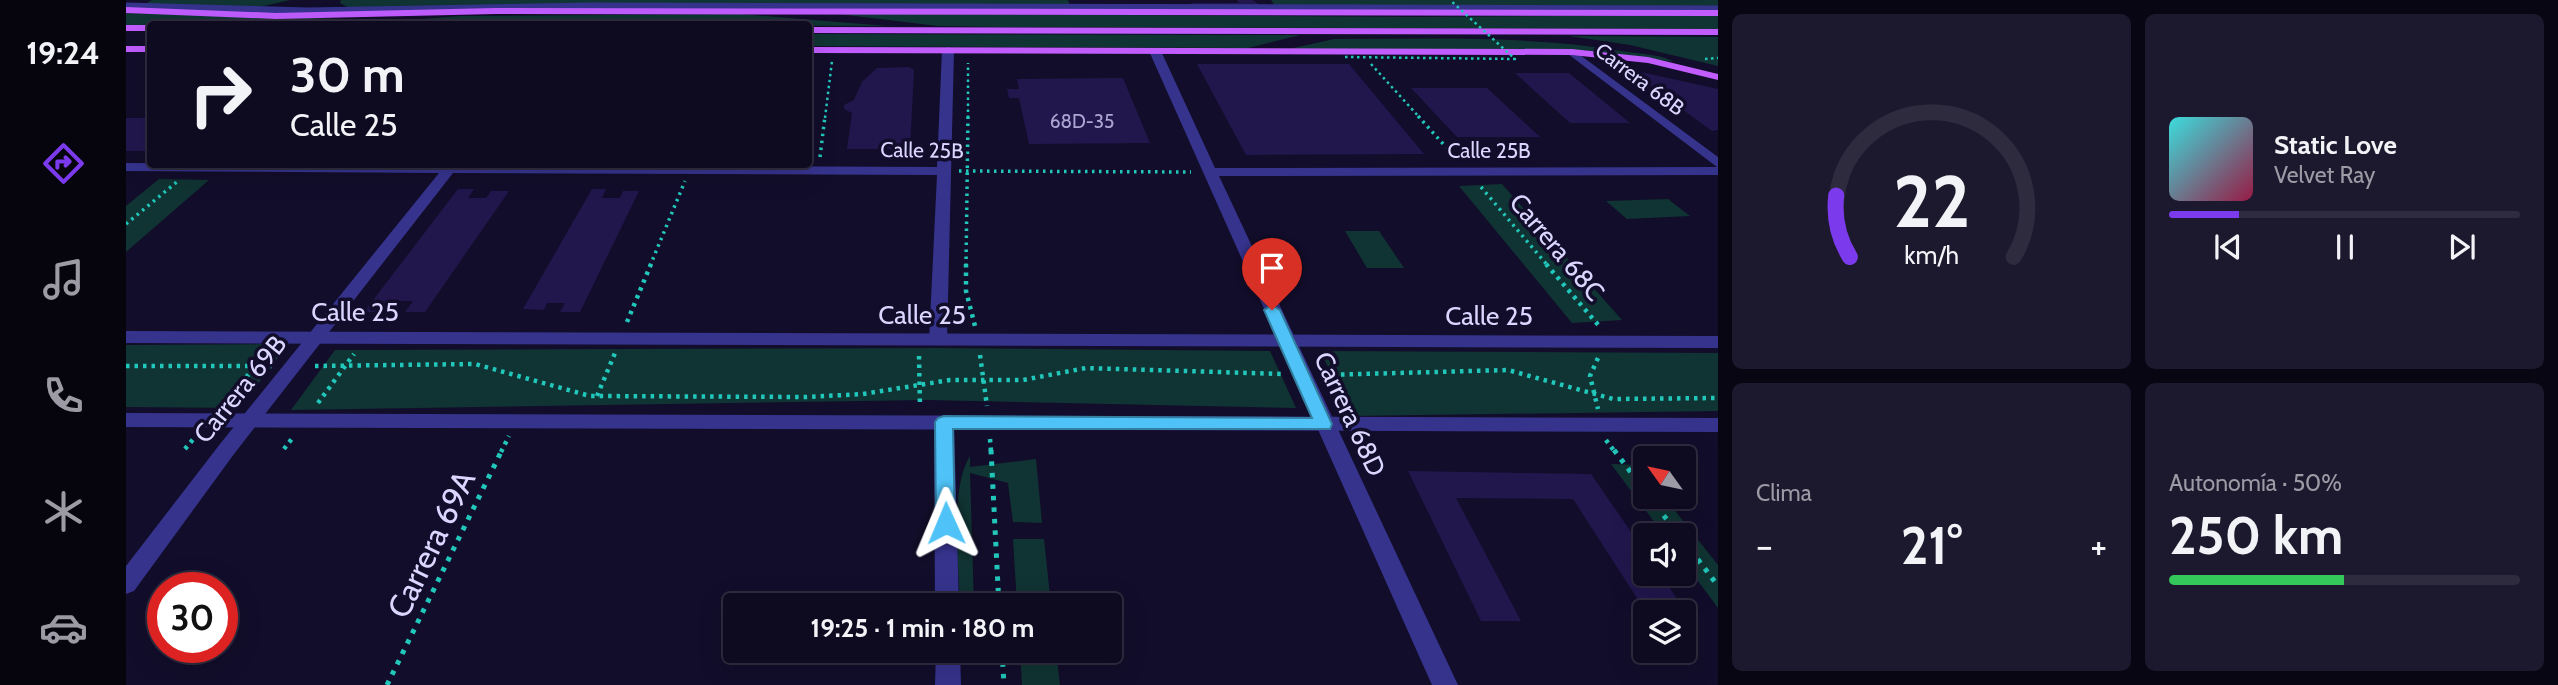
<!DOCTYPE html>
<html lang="es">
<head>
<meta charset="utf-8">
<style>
  :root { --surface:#0e0a20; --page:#1c182d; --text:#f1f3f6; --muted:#9b9aa5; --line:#2e2b3e; --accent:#7c3aed }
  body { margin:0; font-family:Cabin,sans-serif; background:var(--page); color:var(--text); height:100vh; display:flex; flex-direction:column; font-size:26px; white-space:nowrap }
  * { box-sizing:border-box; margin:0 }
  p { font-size:23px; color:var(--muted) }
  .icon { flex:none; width:38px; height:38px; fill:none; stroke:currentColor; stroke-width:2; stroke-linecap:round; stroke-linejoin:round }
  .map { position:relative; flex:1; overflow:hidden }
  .drawer { display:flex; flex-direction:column; gap:14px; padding:14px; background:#080612; width:840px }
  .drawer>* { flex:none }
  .guide { position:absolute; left:21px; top:21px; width:665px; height:147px; border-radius:7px; box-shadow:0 7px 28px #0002,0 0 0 2px var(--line); background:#0e0a20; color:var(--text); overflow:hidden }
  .needle { width:46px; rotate:303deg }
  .buttons { position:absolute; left:1507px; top:446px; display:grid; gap:14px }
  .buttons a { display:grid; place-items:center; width:63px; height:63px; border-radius:7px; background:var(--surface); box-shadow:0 7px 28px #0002,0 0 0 2px var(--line); font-size:35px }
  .speed { position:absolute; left:21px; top:572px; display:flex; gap:14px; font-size:35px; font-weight:700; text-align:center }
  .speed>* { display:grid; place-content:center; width:91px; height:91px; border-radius:50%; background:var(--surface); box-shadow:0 7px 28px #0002,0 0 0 2px var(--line); line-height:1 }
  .speed .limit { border:10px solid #d22; background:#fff; color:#111 }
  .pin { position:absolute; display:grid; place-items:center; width:60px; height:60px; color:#fff; margin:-72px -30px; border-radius:50% 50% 50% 0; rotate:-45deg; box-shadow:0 0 7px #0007 }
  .pin .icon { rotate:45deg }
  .me { position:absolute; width:77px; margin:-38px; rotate:359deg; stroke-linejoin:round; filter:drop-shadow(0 0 5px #0008) }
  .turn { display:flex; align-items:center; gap:24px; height:147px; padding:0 28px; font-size:32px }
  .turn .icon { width:91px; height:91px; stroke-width:2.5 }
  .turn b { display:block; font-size:49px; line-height:60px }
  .big { font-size:52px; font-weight:700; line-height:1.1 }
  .drawer .widget { flex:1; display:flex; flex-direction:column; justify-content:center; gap:10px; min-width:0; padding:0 24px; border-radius:10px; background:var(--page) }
  .drawer .dial { align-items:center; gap:0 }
  .dial svg { height:182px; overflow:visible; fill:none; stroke:var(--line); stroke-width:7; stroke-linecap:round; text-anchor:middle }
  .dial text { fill:var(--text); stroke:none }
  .song { display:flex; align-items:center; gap:21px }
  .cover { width:84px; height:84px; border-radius:10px; background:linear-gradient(135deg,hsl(180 70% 55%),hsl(340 70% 35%)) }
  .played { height:7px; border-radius:4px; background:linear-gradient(90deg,var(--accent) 20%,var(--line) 20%) }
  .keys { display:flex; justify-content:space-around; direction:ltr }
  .heat { display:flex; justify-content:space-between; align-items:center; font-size:38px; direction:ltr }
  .charge { height:10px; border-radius:5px; background:linear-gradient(90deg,#34c759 50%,var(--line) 0) }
  .drawer .tiles { flex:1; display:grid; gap:14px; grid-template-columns:repeat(2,1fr) }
  .trip { position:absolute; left:597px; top:593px; width:399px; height:70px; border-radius:7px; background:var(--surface); box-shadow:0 7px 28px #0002,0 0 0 2px var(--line); font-weight:700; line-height:70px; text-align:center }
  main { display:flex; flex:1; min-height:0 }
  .tabs { display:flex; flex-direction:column; width:126px; justify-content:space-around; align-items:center; background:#06040d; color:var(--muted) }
  .tabs .icon { width:49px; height:49px }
  .tabs .active { color:var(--accent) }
  .tabs b { font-size:32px; color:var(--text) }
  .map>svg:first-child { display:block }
  .green { fill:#103433 }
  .building { fill:#22174d }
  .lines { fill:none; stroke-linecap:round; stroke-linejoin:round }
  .path-far3 { stroke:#22c7bb; stroke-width:2.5; stroke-dasharray:2.5 3.5; stroke-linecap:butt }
  .path-far2 { stroke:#22c7bb; stroke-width:3.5; stroke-dasharray:2.5 4.5; stroke-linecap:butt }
  .path-far1 { stroke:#22c7bb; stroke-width:4.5; stroke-dasharray:3.5 5; stroke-linecap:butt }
  .path { stroke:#22c7bb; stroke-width:5; stroke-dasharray:4.5 7; stroke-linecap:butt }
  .service { stroke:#36338d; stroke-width:7 }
  .minor { fill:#36338d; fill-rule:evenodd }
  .tertiary { fill:#36338d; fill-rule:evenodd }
  .primary { fill:#c15dff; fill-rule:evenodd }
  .path-bridge { stroke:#22c7bb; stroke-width:2.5; stroke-dasharray:2.5 3.5; stroke-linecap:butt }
  .route { fill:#4fc3f7; stroke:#337fa1; stroke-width:2 }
  .labels { text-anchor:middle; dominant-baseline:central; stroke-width:7; stroke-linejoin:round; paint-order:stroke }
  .far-number-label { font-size:19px; fill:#aca6d2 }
  .far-street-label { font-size:21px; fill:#dad6ff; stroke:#120d2a }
  .street-label { font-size:26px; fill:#dad6ff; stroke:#120d2a }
  .near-street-label { font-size:32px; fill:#dad6ff; stroke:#120d2a }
</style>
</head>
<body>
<main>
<nav class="tabs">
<b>19:24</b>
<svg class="icon active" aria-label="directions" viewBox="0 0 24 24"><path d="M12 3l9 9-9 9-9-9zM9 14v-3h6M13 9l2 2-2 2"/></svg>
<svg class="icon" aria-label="music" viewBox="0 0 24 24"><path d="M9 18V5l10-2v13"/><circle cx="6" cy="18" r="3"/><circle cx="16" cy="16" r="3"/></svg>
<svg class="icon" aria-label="phone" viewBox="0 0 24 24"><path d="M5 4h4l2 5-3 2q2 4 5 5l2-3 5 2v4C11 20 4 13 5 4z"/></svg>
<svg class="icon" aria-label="climate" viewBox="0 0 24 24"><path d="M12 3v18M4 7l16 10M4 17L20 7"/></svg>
<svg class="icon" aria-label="car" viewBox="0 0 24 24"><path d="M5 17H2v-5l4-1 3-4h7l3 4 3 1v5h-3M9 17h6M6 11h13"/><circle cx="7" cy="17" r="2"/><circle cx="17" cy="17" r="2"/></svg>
</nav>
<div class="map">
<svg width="1592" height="685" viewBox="0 0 1592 685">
  <rect width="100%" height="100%" fill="#120d2a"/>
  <g class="green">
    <path d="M26 0H164L134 7 19 4Z"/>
    <path d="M215 0H942L944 6 225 9 214 3Z"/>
    <path d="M1145 0H1592V7L1149 6Z"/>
    <path d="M0 13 217 19 156 24 0 25Z"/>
    <path d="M704 13 1292 17 1592 15V29L874 27 812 26Z"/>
    <path d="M613 14 761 26 230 24 334 16Z"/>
    <path d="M683 34 1174 35 1122 48 683 46Z"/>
    <path d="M1443 36 1592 37V66L1504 45Z"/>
    <path d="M1208 39C1307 39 1405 35 1502 52 1516 54 1538 55 1548 62L1457 50 1163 49Z"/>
    <path d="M33 179 83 180 0 252V206Z"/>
    <path d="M1376 184 1496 320 1446 323 1333 186Z"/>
    <path d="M1542 199 1564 216 1501 219 1480 201Z"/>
    <path d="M1219 231H1253L1278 268H1241Z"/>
    <path d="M163 344 113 408 0 407V345Z"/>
    <path d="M811 348 1144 351 1170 408 801 400 165 410 209 350Z"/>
    <path d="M1194 351 1592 353V411L1226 416Z"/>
    <path d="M844 456V467L910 459 916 523 887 522 882 483 844 473 848 605H834C833 565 823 490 844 456Z"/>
    <path d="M1485 464 1512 465 1519 473V497H1538L1592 565V608L1558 562V536L1538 535Z"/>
    <path d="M887 539H918L925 605H891Z"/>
    <path d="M894 651H930L934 685H896Z"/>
  </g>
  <g class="building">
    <path d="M1111 0H1127L1135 6H1066L1065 3H1113Z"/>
    <path d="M1071 64H1223L1298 154 1120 155Z"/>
    <path d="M783 67 788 70 784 149H721L726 113 718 109V105L728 100 736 82 751 68Z"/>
    <path d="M1501 69 1592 89V130L1586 131Z"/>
    <path d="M1389 73H1443L1504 123H1444Z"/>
    <path d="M997 78 1024 143 903 144 893 98H883L881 89H893L891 79Z"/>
    <path d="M1285 88H1361L1414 137H1331Z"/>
    <rect x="0" y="118" width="24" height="33"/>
    <path d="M332 189H348L342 198H360L365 191H383L299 312H279L287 301H269L260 312H238Z"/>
    <path d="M466 189H480L476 198H494L497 191H513L454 312H434L439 303H421L418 310 397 309Z"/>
    <path d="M1282 471 1465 474 1519 552V574H1534L1567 622H1558V612H1520L1447 499 1330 498 1395 621H1355Z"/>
  </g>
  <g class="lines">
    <g class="path-far3">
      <path d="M1579 59 1592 58"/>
      <path d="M1245 64 1294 118"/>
      <path d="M699 118 706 61"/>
      <path d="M842 118V63"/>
    </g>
    <g class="path-far2">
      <path d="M1292 116 1328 156"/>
      <path d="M694 157 699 116"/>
      <path d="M833 171 1065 172"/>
      <path d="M1355 187 1422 266"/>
      <path d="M0 224 52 181"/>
      <path d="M524 266 559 181"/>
      <path d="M840 266 842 116"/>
    </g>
    <g class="path-far1">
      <path d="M840 264V291L849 326"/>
      <path d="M1420 264 1474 327"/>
      <path d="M501 322 525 264"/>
      <path d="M854 355 861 406"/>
      <path d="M793 356 794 407"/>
      <path d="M1472 358 1464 376 1472 409"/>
      <path d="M0 366H146"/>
      <path d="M189 366 349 364 464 396 680 397 737 394 824 380H897L960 368 1157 374"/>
      <path d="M1198 375 1382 370 1487 399 1592 398"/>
      <path d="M471 396 489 353"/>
      <path d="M98 403 140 354"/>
      <path d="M192 403 228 354"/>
      <path d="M864 439 865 452"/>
      <path d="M1480 440 1489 452"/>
      <path d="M59 449 69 437"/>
      <path d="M158 449 168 436"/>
      <path d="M375 452 383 436"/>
    </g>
    <g class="path">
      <path d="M865 450 873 606"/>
      <path d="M1488 450 1519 491"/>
      <path d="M1524 497 1553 536"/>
      <path d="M1558 541 1592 586"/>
      <path d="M876 651 878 685"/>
      <path d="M261 685 376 450"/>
    </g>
    <path class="service" d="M0 6 181 11 466 6 1592 9"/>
    <g class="minor">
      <path d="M822 47 828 50 821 341 818 345H806L803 341 811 175 327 173 108 454 8 591 0 594V566L94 444 313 173 0 171V163L811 167 816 50Z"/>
      <path d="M1029 48 1035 51 1089 168 1591 167 1442 54 1440 52 1446 49 1592 157V175L1093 176 1332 685H1306L1023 51Z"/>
      <path d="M818 415 825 417 828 422 833 606H809L808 422 811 417Z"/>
      <path d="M810 651H834L835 685H809Z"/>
    </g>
    <g class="tertiary">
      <path d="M0 331 1592 336V348L0 343Z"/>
      <path d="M0 413 1592 418V432L0 427Z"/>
    </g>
    <g class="primary">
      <path d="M0 7 150 13 370 8 1592 10V16L370 14 150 19 0 13Z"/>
      <rect x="0" y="25" width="24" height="6"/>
      <path d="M682 27 1592 29V35L682 33Z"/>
      <rect x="0" y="46" width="24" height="6"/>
      <path d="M682 47 1446 49 1522 57 1592 74V80L1522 63 1446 55 682 53Z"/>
    </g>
    <path class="path-bridge" d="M1219 57 1389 59 1324 0"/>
  </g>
  <path class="route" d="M1146 305 1154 310 1206 424 1204 429H827L829 523 826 528 820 531 813 528 810 523 809 422 812 418 818 416 1186 418 1138 310Z"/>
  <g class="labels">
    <g class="far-number-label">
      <text x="956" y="121">68D-35</text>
    </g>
    <g class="far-street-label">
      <text transform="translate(1514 79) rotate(37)">Carrera 68B</text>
      <text transform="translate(796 150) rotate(1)">Calle 25B</text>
      <text x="1363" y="150">Calle 25B</text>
    </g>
    <g class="street-label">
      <text transform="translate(1431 247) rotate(50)">Carrera 68C</text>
      <text x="229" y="312">Calle 25</text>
      <text x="796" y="315">Calle 25</text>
      <text x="1363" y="316">Calle 25</text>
      <text transform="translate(114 389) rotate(-51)">Carrera 69B</text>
      <text transform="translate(1224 414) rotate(65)">Carrera 68D</text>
    </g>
    <g class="near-street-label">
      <text transform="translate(305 544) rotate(-64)">Carrera 69A</text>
    </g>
  </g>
</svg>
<div class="buttons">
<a><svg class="needle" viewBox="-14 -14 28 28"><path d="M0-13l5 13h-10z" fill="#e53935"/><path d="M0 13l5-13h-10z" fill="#9b9aa5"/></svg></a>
<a><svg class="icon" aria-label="sound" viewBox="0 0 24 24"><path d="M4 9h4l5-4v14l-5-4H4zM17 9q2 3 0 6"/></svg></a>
<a><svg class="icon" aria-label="layers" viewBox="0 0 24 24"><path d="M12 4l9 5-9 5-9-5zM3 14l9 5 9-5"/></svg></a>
</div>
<div class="speed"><div class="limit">30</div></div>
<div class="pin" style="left:1146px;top:310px;background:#d93025"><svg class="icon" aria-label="arrive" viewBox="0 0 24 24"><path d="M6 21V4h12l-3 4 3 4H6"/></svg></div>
<svg class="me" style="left:820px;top:523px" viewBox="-20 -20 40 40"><path d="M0-17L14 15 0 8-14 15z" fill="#4fc3f7" stroke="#fff" stroke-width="4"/></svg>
<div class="trip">19:25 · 1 min · 180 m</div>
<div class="guide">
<div class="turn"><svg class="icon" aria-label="right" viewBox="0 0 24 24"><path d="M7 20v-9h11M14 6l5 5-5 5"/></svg><div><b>30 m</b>Calle 25</div></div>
</div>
</div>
<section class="drawer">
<div class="tiles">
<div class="widget dial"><svg viewBox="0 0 100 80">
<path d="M14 69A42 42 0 1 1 86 69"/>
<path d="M14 69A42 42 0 0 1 8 42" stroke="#7c3aed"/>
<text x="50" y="56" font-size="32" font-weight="700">22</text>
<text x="50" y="72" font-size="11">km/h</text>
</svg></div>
<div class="widget">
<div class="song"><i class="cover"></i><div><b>Static Love</b><p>Velvet Ray</p></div></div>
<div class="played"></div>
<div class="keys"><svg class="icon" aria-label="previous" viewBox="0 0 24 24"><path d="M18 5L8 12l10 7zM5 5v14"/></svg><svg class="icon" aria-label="pause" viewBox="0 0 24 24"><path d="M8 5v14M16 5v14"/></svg><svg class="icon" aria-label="next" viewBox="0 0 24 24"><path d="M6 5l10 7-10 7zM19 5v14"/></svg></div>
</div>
<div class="widget"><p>Clima</p>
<div class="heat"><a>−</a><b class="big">21°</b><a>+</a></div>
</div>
<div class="widget"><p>Autonomía · 50%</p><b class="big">250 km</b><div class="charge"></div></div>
</div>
</section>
</main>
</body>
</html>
